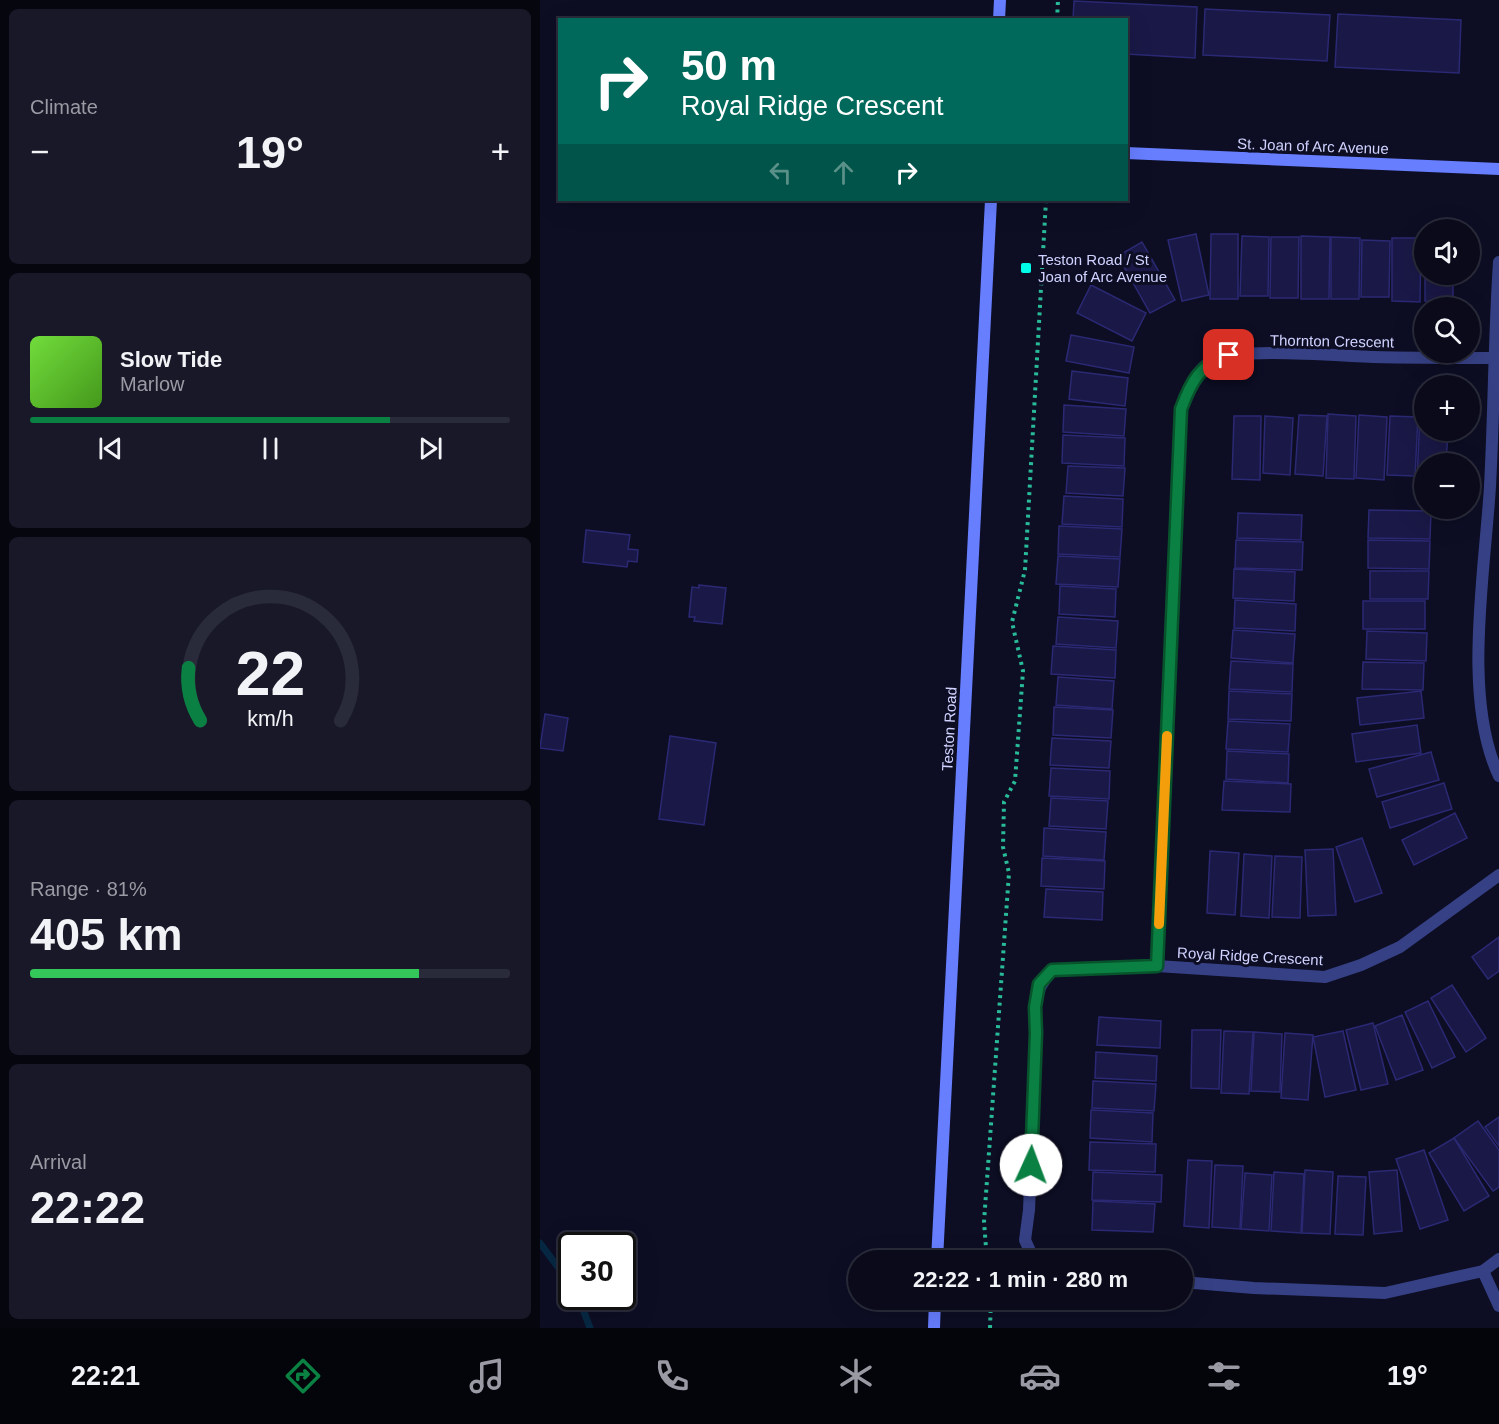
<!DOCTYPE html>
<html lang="en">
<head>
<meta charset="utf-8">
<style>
  :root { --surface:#0a0a1b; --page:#181828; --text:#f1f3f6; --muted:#999aa3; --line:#2a2b3a; --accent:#0b8043 }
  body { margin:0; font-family:Helvetica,sans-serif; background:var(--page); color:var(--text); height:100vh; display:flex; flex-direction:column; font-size:22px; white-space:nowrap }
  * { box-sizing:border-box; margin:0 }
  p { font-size:20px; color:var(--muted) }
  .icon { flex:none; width:33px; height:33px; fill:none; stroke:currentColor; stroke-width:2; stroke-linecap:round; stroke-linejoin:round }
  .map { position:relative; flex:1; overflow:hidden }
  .details { display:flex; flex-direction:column; gap:9px; padding:9px; background:#06060f; width:540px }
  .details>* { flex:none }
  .banner { position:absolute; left:18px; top:18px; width:570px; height:183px; border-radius:0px; box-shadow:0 6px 24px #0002,0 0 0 2px var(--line); background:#00695c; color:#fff; overflow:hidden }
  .buttons { position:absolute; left:874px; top:219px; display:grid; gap:12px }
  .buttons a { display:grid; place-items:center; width:66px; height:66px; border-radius:50%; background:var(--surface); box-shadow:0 6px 24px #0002,0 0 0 2px var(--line); font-size:30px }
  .speed { position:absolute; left:18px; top:1232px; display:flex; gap:12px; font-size:30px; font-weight:700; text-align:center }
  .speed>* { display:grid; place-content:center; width:78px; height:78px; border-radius:50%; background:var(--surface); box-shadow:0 6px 24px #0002,0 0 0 2px var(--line); line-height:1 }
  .speed .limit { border:3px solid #111; border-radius:9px; background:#fff; color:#111 }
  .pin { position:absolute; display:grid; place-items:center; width:51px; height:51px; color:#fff; margin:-26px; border-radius:12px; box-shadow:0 3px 9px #0006 }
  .me { position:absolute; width:66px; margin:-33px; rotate:2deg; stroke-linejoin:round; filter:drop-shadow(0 0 4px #0008) }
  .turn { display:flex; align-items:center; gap:21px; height:126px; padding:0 24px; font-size:27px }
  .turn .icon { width:78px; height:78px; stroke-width:2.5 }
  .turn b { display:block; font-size:42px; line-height:51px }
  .lanes { display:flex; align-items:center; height:57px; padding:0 24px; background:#0003; justify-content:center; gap:30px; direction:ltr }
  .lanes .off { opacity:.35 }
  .big { font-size:45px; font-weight:800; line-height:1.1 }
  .details .tile { flex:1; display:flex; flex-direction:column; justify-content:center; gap:9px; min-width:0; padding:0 21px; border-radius:9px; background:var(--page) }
  .details .dial { align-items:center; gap:0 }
  .dial svg { height:156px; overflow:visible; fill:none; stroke:var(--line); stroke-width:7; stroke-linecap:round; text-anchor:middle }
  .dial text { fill:var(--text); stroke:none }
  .song { display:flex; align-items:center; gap:18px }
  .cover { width:72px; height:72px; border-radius:9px; background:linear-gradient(135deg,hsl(100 70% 55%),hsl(100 70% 35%)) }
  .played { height:6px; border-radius:3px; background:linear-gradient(90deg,var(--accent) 75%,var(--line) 75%) }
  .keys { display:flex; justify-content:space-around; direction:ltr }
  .heat { display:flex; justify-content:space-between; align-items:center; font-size:33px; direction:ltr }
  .charge { height:9px; border-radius:4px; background:linear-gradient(90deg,#34c759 81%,var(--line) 0) }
  .trip { position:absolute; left:308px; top:1250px; width:345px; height:60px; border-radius:30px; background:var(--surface); box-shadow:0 6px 24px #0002,0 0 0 2px var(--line); font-weight:800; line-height:60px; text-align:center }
  .dock { display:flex; height:96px; justify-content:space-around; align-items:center; background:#04040b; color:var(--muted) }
  .dock .icon { width:42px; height:42px }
  .dock .selected { color:var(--accent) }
  .dock b { font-size:27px; color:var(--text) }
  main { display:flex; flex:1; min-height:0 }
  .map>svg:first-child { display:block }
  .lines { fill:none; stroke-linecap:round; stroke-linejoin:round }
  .stream { stroke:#072843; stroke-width:7 }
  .building { fill:#1a1846; stroke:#2b2973; stroke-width:1.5 }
  .path { stroke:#29bb98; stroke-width:4; stroke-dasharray:3 4.5; stroke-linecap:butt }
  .street { stroke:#364185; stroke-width:12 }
  .secondary { stroke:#677eff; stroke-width:12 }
  .route-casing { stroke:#07532c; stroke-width:15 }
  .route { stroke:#0b8043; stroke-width:10 }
  .slow { stroke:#f59e0b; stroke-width:10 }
  .poi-dot { fill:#00fbe8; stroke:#0d0d24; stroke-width:2 }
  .labels { text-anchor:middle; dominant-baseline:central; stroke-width:6; stroke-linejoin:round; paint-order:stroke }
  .street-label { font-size:15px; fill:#d0d3ff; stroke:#0d0d24 }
  .poi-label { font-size:15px; fill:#d0d3ff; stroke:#0d0d24; text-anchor:start }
</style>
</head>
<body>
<main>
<section class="details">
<div class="tile"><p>Climate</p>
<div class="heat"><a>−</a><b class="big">19°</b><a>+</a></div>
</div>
<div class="tile">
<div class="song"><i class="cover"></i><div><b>Slow Tide</b><p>Marlow</p></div></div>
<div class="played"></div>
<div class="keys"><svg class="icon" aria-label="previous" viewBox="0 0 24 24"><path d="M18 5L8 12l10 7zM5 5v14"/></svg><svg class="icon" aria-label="pause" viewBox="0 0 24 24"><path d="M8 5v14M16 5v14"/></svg><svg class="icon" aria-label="next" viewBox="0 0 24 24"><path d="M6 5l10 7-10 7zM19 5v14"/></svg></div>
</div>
<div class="tile dial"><svg viewBox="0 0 100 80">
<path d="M14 69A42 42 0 1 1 86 69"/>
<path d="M14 69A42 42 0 0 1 8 42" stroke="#0b8043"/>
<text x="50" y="56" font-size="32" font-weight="700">22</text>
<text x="50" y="72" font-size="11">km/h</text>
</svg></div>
<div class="tile"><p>Range · 81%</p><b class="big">405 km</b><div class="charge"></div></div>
<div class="tile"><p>Arrival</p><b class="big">22:22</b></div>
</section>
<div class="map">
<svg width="959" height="1328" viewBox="0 0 959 1328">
  <rect width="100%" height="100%" fill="#0d0d24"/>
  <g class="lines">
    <g class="stream">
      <path d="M0 1243 32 1286"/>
      <path d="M38 1296 50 1328"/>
    </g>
  </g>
  <g class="building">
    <path d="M534 1 657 7 655 58 586 54V20H533Z"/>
    <path d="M665 9 790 15 787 61 663 55Z"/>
    <path d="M798 14 921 20 919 73 795 67Z"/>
    <path d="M656 234 669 295 642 301 628 240Z"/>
    <path d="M671 234H698V299H670Z"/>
    <path d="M702 236 729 237 728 296H700Z"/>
    <path d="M761 236 790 237 789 299H761Z"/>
    <path d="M731 237H759L758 298H730Z"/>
    <path d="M791 237 820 238 819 299H791Z"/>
    <path d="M852 238H881L880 302 852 301Z"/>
    <path d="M822 240 850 241 849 297H821Z"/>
    <path d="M602 242 635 300 610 313 578 256Z"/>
    <path d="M885 274H913V302L885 301Z"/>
    <path d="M551 285 606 313 592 341 537 313Z"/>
    <path d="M531 335 594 347 589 373 526 361Z"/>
    <path d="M532 371 588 378 585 406 529 399Z"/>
    <path d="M524 405 586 409 584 436 523 432Z"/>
    <path d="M788 414 816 416 814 479 786 478Z"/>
    <path d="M759 415 787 416 783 476 755 474Z"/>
    <path d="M819 415 847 417 844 480 816 478Z"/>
    <path d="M694 416H721L720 480 692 479Z"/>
    <path d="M725 416 753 418 750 475 723 473Z"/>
    <path d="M850 416 878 417 875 476 847 475Z"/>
    <path d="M880 416 885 417V430H908L906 464H885V479L877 478Z"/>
    <path d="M523 435 585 438 584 466 522 463Z"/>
    <path d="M528 466 585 468 583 496 526 493Z"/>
    <path d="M524 496 583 499 582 527 522 524Z"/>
    <path d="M829 510 891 511 890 539 828 538Z"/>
    <path d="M698 513 762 515 761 540 697 538Z"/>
    <path d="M519 526 582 529 580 557 518 554Z"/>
    <path d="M46 530 90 535 88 549 98 550 97 562 88 561 87 567 43 562Z"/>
    <path d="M696 540 763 542 762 570 695 568Z"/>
    <path d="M828 540 890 541 889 569 828 568Z"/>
    <path d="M518 556 580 559 578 587 516 584Z"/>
    <path d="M694 569 755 572 754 601 693 598Z"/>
    <path d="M830 571H889L888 599H830Z"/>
    <path d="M159 585 186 588 182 624 154 621 155 617H149L152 587 159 588Z"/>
    <path d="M520 586 576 589 575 617 519 614Z"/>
    <path d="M695 600 756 604 755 631 694 628Z"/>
    <rect x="823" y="601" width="62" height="28"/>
    <path d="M518 617 578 621 576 648 516 644Z"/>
    <path d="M693 630 755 634 753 663 691 658Z"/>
    <path d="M827 631 887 633 886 661 826 659Z"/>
    <path d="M513 646 576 650 575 678 511 674Z"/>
    <path d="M691 661 753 664 752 692 689 689Z"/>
    <path d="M823 662 884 663 883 690 822 689Z"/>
    <path d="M518 677 574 681 572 709 516 705Z"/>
    <path d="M689 691 752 694 751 721 688 719Z"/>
    <path d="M881 691 884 718 820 725 817 698Z"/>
    <path d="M514 707 573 710 571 738 513 735Z"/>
    <path d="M5 714 28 718 23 751 0 748Z"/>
    <path d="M688 721 750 724 748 752 686 749Z"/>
    <path d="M877 725 881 753 816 762 812 734Z"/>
    <path d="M130 736 176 743 164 825 119 819Z"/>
    <path d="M512 738 571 741 569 768 510 765Z"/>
    <path d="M687 751 749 754 748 783 686 779Z"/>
    <path d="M891 752 899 780 837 797 829 769Z"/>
    <path d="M511 768 570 771 569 799 509 796Z"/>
    <path d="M684 781 751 784 750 812 682 810Z"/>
    <path d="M904 783 912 809 850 828 842 802Z"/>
    <path d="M511 798 568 801 566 829 509 826Z"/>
    <path d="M915 813 927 838 874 865 862 840Z"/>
    <path d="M504 828 566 832 564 860 503 856Z"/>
    <path d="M822 838 842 893 815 902 796 847Z"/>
    <path d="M793 849 796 915 768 916 765 850Z"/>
    <path d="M670 851 699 853 695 915 667 913Z"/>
    <path d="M704 854 732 856 729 918 701 916Z"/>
    <path d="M735 856 762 857 760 918 732 917Z"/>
    <path d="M502 858 565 861 564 889 501 886Z"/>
    <path d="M506 889 563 892 562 920 504 917Z"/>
    <path d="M959 937V971L948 979 932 957Z"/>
    <path d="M912 985 946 1038 926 1052 891 998Z"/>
    <path d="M888 1001 915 1057 892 1068 865 1012Z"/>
    <path d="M862 1015 883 1070 856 1080 835 1026Z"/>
    <path d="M559 1017 621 1021 620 1048 557 1045Z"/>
    <path d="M833 1023 848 1084 821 1090 806 1030Z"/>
    <path d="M652 1030H681L679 1089 651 1088Z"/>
    <path d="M684 1031 713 1032 709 1094 681 1093Z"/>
    <path d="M803 1031 816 1090 785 1097 773 1037Z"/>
    <path d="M714 1032 742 1034 740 1092 711 1091Z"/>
    <path d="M745 1033 773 1035 768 1100 741 1098Z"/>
    <path d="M556 1052 617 1056 616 1081 555 1078Z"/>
    <path d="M553 1081 616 1084 614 1111 552 1108Z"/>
    <path d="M551 1110 613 1113 612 1142 550 1138Z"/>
    <path d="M959 1117V1146L945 1127Z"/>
    <path d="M938 1121 959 1150V1187L953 1191 914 1138Z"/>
    <path d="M914 1138 949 1196 924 1211 889 1153Z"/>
    <path d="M550 1142 616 1144 615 1172 549 1170Z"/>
    <path d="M884 1150 908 1220 880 1229 856 1159Z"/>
    <path d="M648 1160 672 1161 669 1228 644 1226Z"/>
    <path d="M675 1165 703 1166 700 1229 672 1227Z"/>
    <path d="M765 1170 793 1172 790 1234 762 1233Z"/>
    <path d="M857 1170 862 1231 834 1234 829 1172Z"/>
    <path d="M553 1172 622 1175 621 1202 552 1200Z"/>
    <path d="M734 1172 764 1174 761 1233 731 1231Z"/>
    <path d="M705 1173 732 1175 729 1231 701 1229Z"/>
    <path d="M798 1176 826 1177 823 1235 795 1234Z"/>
    <path d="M553 1201 615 1204 613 1232 552 1230Z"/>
  </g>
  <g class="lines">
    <g class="path">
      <path d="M517 20 518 0"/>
      <path d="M447 1260 444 1222 469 873 463 847 464 802 475 781 483 671 472 622 485 570 506 200"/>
      <path d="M450 1328 451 1299"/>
    </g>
    <g class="street">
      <path d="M959 262C954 337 954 412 950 486 945 572 922 698 959 776"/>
      <path d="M617 966 641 409C648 391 654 371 673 360 698 347 800 356 833 357 873 358 913 358 953 358"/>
      <path d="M494 1260 485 1240 489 1210 496 1033C494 1006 493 991 512 971L617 966 785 977 821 965 860 947 959 875"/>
      <path d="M943 1271 959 1306"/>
      <path d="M642 1282 714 1288 845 1293 943 1271 959 1259"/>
    </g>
    <g class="secondary">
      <path d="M459 20 460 0"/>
      <path d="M586 153 959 169"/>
      <path d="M397 1260 451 200"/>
      <path d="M394 1328 395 1299"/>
    </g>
  </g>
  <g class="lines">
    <defs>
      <path id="route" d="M491 1165 496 1033 495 1007 499 984 512 970 617 966 641 409C651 382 660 364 689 355"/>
    </defs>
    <use href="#route" class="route-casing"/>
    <use href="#route" class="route"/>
    <path class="slow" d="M619 924 627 736"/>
  </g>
  <rect class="poi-dot" x="480" y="262" width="12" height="12" rx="3"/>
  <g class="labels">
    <g class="street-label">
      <text transform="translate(773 146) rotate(2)">St. Joan of Arc Avenue</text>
      <text transform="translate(792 341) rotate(1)">Thornton Crescent</text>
      <text transform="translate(409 729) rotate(-87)">Teston Road</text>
      <text transform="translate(710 956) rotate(3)">Royal Ridge Crescent</text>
    </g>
    <g class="poi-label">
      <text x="498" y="259">Teston Road / St<tspan x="498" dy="17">Joan of Arc Avenue</tspan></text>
    </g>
  </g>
</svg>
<div class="buttons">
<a><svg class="icon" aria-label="sound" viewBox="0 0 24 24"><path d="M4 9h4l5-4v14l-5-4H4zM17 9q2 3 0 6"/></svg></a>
<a><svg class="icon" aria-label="search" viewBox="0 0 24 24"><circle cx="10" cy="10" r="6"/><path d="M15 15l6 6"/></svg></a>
<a>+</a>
<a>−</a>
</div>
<div class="speed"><div class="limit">30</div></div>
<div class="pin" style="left:689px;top:355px;background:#d93025"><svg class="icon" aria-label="arrive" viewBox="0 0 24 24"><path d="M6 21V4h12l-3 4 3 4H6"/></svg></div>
<svg class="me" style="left:491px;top:1165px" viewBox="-20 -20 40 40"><circle r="19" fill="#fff"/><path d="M0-13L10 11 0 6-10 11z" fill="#0b8043"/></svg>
<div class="trip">22:22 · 1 min · 280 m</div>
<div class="banner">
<div class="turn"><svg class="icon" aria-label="right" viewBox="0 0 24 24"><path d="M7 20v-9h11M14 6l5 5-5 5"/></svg><div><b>50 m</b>Royal Ridge Crescent</div></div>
<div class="lanes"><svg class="icon off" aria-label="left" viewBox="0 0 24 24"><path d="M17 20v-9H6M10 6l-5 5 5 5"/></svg><svg class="icon off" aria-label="ahead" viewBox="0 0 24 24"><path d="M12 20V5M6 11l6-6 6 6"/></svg><svg class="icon" aria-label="right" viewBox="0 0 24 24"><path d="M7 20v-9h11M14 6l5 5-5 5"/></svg></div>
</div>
</div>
</main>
<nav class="dock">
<b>22:21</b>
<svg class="icon selected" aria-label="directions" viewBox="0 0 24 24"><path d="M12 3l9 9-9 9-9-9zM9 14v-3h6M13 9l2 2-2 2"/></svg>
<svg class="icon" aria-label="music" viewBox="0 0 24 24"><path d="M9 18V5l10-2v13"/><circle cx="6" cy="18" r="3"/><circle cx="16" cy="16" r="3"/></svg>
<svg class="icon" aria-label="phone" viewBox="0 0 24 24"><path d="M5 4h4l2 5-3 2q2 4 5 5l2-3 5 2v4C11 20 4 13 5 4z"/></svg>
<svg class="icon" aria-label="climate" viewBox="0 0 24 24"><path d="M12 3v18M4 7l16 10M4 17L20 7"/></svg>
<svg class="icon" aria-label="car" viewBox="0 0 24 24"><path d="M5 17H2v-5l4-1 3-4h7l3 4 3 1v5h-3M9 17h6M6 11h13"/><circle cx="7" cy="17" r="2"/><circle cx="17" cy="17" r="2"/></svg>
<svg class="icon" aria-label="filters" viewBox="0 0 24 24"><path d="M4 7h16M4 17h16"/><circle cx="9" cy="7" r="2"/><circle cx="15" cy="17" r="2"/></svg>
<b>19°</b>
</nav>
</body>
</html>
